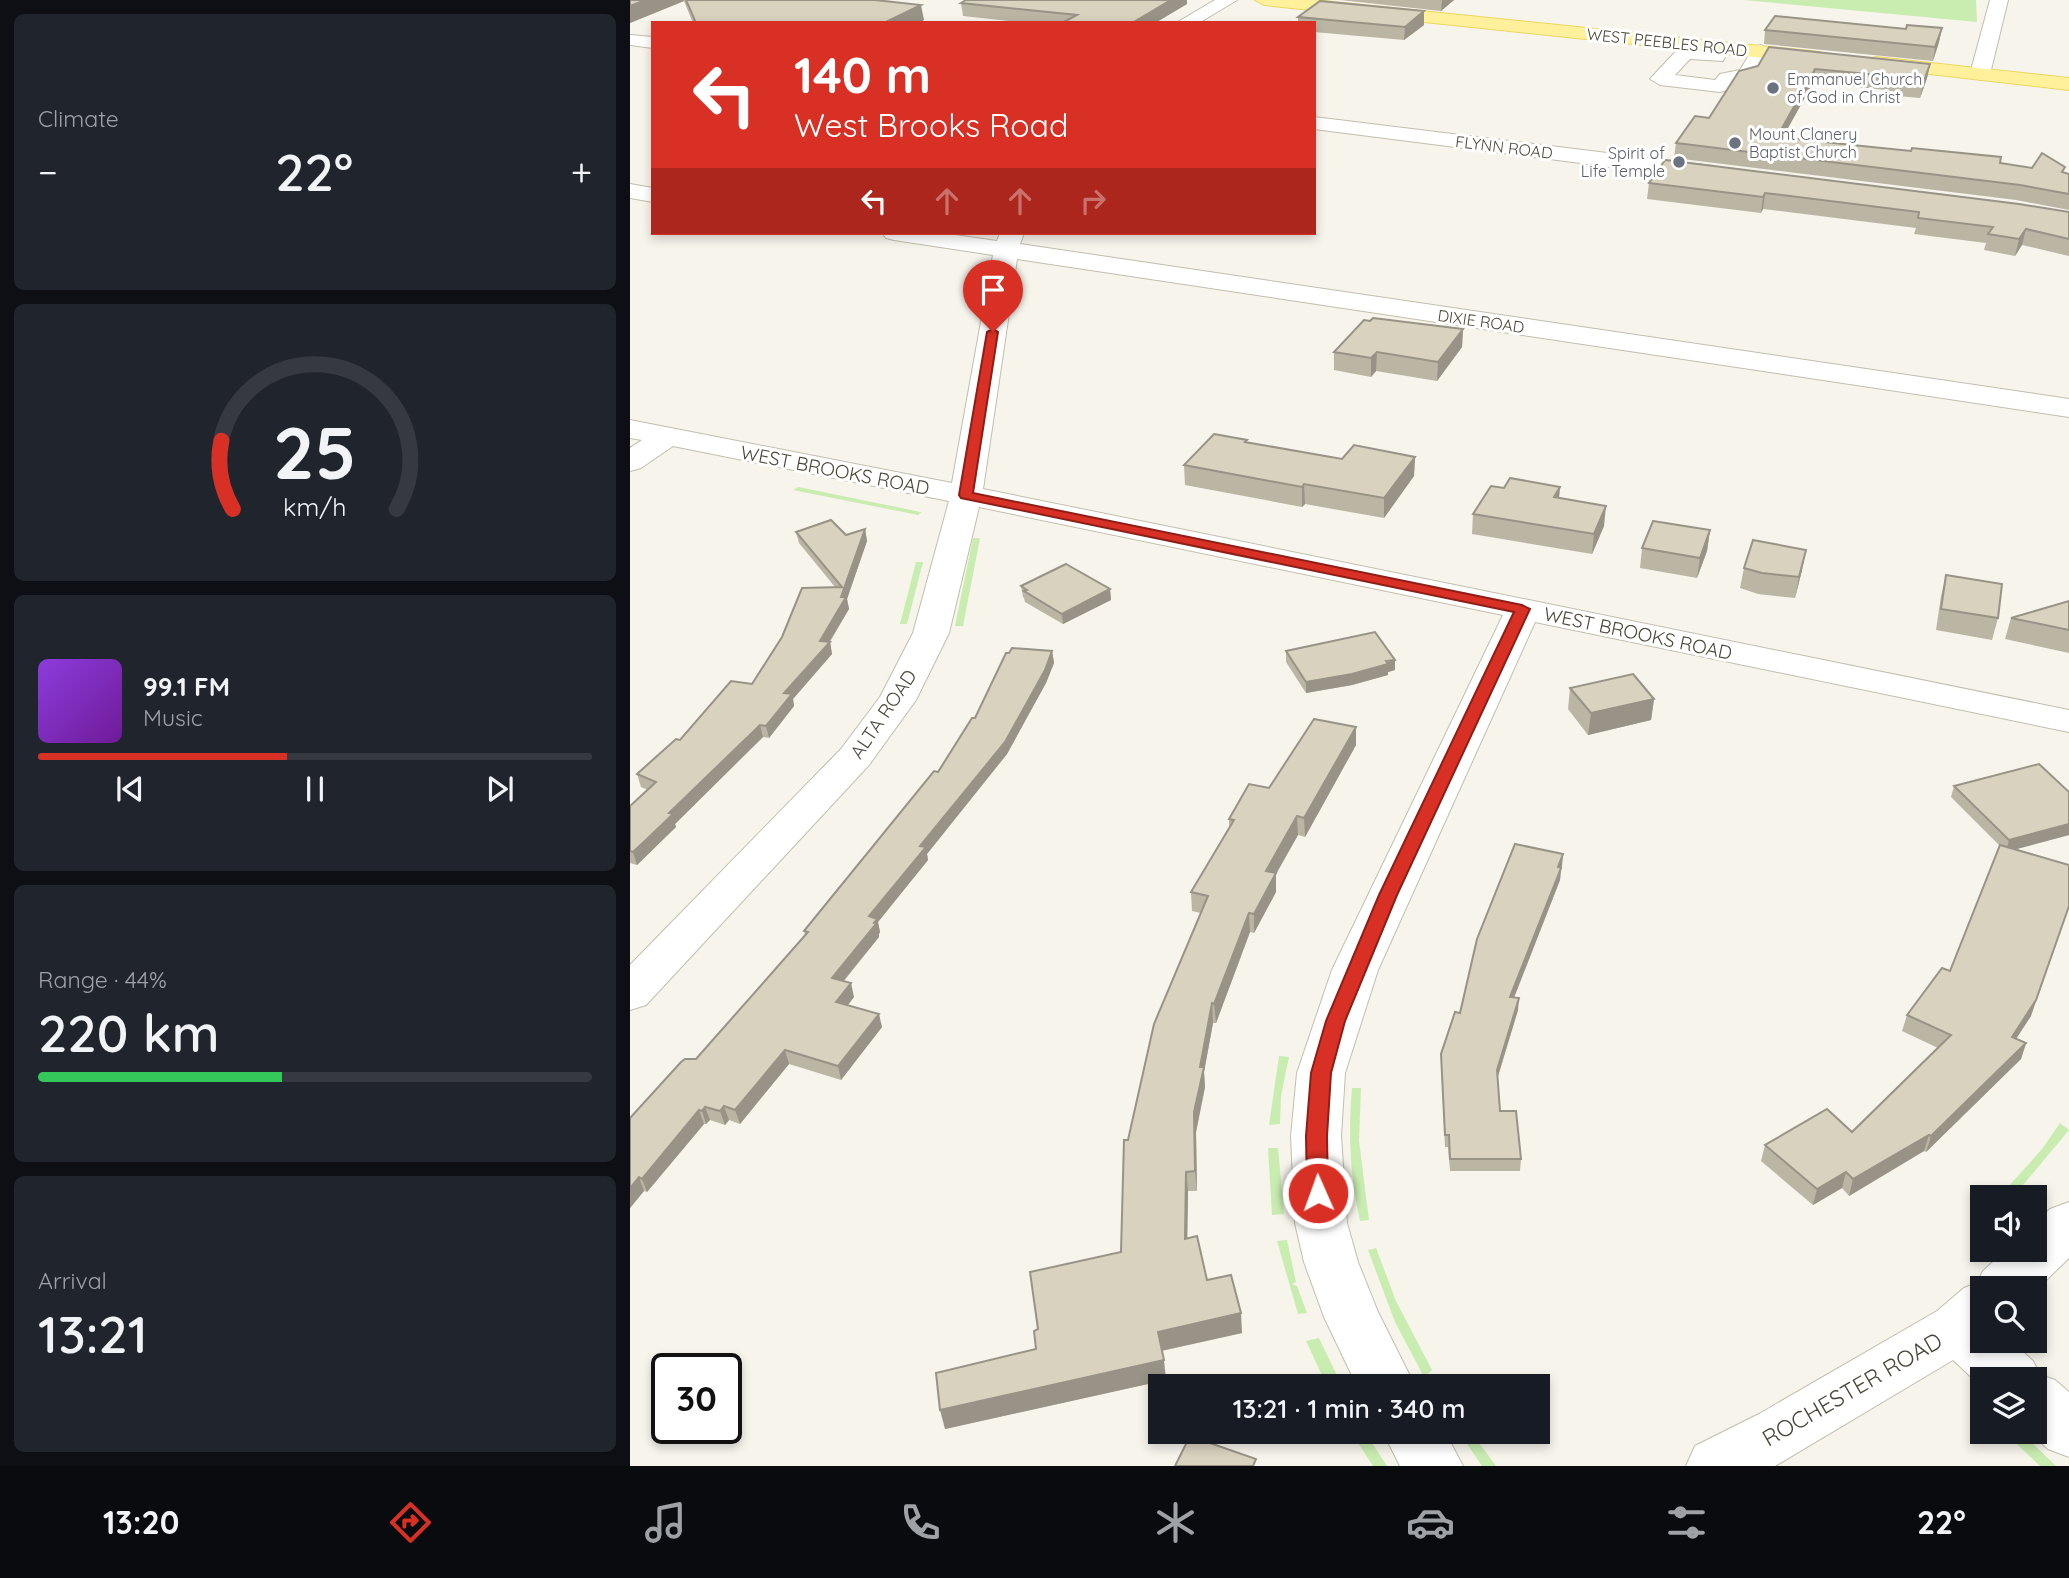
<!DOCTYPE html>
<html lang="en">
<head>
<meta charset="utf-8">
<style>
  :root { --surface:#171b24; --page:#20242c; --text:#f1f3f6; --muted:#9ea1a6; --line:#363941; --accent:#d93025 }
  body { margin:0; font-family:Quicksand,sans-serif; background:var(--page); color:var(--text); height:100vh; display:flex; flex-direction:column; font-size:26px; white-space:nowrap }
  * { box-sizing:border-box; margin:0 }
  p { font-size:23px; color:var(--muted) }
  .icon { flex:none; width:38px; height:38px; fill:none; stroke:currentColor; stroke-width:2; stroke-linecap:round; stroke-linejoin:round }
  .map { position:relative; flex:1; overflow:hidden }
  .drawer { display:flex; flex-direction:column; gap:14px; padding:14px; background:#0d0f14; width:630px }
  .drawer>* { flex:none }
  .guide { position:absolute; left:21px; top:21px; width:665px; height:214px; border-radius:0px; box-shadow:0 4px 10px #0003; background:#d93025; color:#fff; overflow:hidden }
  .controls { position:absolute; left:1340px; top:1185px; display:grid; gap:14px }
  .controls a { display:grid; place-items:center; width:77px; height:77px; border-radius:0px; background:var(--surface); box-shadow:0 4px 10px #0003; font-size:35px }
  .speed { position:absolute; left:21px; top:1353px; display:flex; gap:14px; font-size:35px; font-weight:700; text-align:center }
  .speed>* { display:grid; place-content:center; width:91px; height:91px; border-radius:50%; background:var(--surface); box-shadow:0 4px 10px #0003; line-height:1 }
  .speed .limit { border:4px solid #111; border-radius:10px; background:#fff; color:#111 }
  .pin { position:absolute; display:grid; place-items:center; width:60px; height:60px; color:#fff; margin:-72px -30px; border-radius:50% 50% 50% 0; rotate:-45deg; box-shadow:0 0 7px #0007 }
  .pin .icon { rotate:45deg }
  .me { position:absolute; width:77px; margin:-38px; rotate:358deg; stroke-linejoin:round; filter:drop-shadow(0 0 5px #0008) }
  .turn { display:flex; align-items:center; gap:24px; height:147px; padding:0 28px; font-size:32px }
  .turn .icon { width:91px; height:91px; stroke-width:2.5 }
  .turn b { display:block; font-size:49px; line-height:60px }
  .lanes { display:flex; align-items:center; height:66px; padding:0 28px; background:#0003; justify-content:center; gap:35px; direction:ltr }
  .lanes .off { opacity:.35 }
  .big { font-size:52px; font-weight:600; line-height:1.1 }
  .drawer .card { flex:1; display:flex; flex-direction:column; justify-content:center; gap:10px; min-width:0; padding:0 24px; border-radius:10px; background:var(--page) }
  .drawer .dial { align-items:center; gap:0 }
  .dial svg { height:182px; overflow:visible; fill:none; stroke:var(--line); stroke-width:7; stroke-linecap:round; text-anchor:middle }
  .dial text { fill:var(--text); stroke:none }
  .song { display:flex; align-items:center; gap:21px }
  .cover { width:84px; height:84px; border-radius:10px; background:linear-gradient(135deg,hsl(270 70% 55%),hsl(280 70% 35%)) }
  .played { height:7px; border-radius:4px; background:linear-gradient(90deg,var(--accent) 45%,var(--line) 45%) }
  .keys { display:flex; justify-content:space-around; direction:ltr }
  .heat { display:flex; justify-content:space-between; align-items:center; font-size:38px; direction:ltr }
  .charge { height:10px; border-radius:5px; background:linear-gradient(90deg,#34c759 44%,var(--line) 0) }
  .trip { position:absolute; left:518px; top:1374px; width:402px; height:70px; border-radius:0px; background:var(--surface); box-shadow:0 4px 10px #0003; font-weight:600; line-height:70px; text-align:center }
  .tab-bar { display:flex; height:112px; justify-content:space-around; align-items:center; background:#090b0e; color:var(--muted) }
  .tab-bar .icon { width:49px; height:49px }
  .tab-bar .current { color:var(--accent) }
  .tab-bar b { font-size:32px; color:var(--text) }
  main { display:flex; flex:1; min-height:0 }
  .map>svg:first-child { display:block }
  .green { fill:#c9edb1 }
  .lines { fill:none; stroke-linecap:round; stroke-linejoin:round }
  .minor-casing { stroke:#c3beac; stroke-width:2 }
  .major-casing { stroke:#ecd763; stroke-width:2 }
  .minor { fill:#fff; fill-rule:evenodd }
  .major { fill:#fff19b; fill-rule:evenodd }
  .wall { fill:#bbb5a4 }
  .shaded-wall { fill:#989386 }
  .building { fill:#d9d2bf; stroke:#989386; stroke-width:2 }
  .route { fill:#d93025; stroke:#8d1f18; stroke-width:2 }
  .worship-dot { fill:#6b7280; stroke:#fff; stroke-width:2.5 }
  .labels { text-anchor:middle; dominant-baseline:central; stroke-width:6; stroke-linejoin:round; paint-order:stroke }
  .far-street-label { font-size:16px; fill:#4b4638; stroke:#fff }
  .far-worship-label { font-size:16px; fill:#5b616d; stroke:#fff; text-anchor:start }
  .street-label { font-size:19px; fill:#4b4638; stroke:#fff }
  .near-street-label { font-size:23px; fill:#4b4638; stroke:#fff }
</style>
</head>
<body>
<main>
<section class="drawer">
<div class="card"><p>Climate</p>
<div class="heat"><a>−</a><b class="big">22°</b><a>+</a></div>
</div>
<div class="card dial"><svg viewBox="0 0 100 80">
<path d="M14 69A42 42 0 1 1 86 69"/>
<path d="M14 69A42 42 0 0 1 9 39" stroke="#d93025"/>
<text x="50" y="56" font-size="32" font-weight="700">25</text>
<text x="50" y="72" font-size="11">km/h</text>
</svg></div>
<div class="card">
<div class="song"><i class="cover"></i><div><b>99.1 FM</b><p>Music</p></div></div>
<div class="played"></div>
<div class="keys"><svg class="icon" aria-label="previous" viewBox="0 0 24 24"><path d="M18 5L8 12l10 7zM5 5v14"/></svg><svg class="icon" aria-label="pause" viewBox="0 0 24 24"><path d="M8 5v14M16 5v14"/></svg><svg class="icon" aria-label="next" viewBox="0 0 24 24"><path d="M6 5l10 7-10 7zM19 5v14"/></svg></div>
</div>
<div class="card"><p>Range · 44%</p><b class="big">220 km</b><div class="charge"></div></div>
<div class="card"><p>Arrival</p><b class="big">13:21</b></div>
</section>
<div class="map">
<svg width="1439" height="1466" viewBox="0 0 1439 1466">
  <rect width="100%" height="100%" fill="#f6f4eb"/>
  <g class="green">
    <path d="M1114 0H1346L1347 22Z"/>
    <path d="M168 487 291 512H292L288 515 163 490Z"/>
    <path d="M343 538H350L333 626H325Z"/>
    <path d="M286 562H293L277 624H270Z"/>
    <path d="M649 1056 659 1057 651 1096 650 1124 639 1125Z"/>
    <path d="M722 1088H731L729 1141 739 1220 730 1221C720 1176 718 1134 722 1088Z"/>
    <path d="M1430 1123 1439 1130 1383 1197H1369L1412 1149Z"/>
    <path d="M638 1148H648L654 1214 642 1215Z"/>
    <path d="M657 1240 666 1282 662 1284 667 1286 677 1313 668 1314 647 1241Z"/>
    <path d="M746 1248 766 1301 802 1370 794 1377 765 1322 738 1250Z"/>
    <path d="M689 1338 712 1386H697L676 1341Z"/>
    <path d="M721 1432H735L757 1466H743Z"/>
    <path d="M829 1432H841L866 1466H852Z"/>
    <path d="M1374 1432H1391L1426 1466H1410Z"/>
  </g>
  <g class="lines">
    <defs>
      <g id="minor">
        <path d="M585 0H607L569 23H546Z"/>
        <path d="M1360 0H1378L1360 74 1350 80 1340 74Z"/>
        <path d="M0 35 23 37V48L0 45Z"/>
        <path d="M1131 45 1140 51 1124 79 1103 83 1097 90 1090 92 1030 85 1020 79 1048 49 1055 47 1093 53 1095 57 1093 61 1060 59 1045 75 1085 80 1090 74 1110 70 1124 47Z"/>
        <path d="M684 117 1083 166 1091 168 1094 173 1091 178 1083 180 684 129Z"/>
        <path d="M0 184 23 188V202L0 198Z"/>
        <path d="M252 233H311L367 241 370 233H394L390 244 1439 399V417L387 259 353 489 1439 710V732L905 622 748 970 715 1073 711 1136 717 1223 728 1262 748 1312 785 1386H727L694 1317 674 1262 665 1223 661 1136 667 1073 702 970 873 615 349 507 319 633 286 700 239 765 16 1005 0 1010V965L211 749 250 697 283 633 319 501 43 446 11 468 0 471V448L12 440 0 438V420L322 483 363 255 264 240 256 238Z"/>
        <path d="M1439 1202V1258L1405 1291V1288H1353V1340H1380L1403 1361 1410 1375 1425 1380 1439 1392V1457L1418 1449 1399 1432H1405V1379H1353V1388L1323 1360 1145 1466H1056L1065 1446 1129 1414 1307 1311 1334 1288 1347 1283 1353 1271 1376 1250H1405V1223L1420 1209Z"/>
        <path d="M753 1432H815L833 1466H770Z"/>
      </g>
      <g id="major">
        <path d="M625 0H684L1190 52 1199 58 1190 64 634 5Z"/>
        <path d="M1246 57 1439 78V90L1239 67 1237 63 1239 59Z"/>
      </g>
    </defs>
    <use href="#minor" class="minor-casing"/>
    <use href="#major" class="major-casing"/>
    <use href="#minor" class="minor"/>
    <use href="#major" class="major"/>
  </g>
  <g class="wall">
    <path d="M0 0H245L294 20 288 23H63L54 1 0 23Z"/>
    <path d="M336 0H557V4L525 23H396L333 16 331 3Z"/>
    <path d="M710 0H824L811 11Z"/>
    <path d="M794 11V25L774 40 684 32V23H668V17Z"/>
    <path d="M1312 28 1309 42 1303 61 1134 44 1135 30Z"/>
    <path d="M1300 64 1297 78 1290 98 1256 95 1257 90 1183 83 1153 137 1370 163 1439 174V210L1386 200 1044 158 1046 143 1079 118 1128 66Z"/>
    <path d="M1019 183 1439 212V256L1392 245 1385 256 1354 250 1356 243 1284 234 1286 228 1133 209 1131 213 1017 199Z"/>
    <path d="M833 329 832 347 807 381 746 371 741 377 704 370V352Z"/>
    <path d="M617 443 712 459 785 457 784 476 754 518 675 504 672 507 555 485 554 465Z"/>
    <path d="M930 487 929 498 974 526 962 554 842 534 843 514 874 488Z"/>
    <path d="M235 529 237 541 217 599 219 609 200 642 202 654 163 699 164 706 139 738 133 737 45 824 46 827 7 865 0 863V806L18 790 11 787 7 774 122 684 205 587 169 543 166 532 216 535Z"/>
    <path d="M1080 530 1077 551 1067 578 1010 568 1012 548Z"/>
    <path d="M1114 568 1172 570 1165 598 1128 594 1110 588Z"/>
    <path d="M1316 575 1368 618 1362 640 1306 630 1311 596Z"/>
    <path d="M391 586 480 589 481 600 433 624 395 602 394 598 393 597Z"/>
    <path d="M1439 601V653L1375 639 1381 618Z"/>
    <path d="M422 651 424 663 416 683 377 754 297 854 298 860 248 922 250 932 249 934V937L214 981 224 997 218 1005 252 1027 211 1080 159 1064 110 1124 99 1120 95 1125 80 1120 76 1124H74L17 1192 14 1191 0 1208V1118L66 1059 175 935 174 931 308 772 345 718Z"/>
    <path d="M656 651 765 670 758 672V675L722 685 676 693 656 662Z"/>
    <path d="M940 688 1024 699 1021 720 958 735 938 709Z"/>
    <path d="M726 727V745L675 837 668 835 646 874V892L624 933 620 932 586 1023H583L574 1072 575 1087 566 1132 567 1191H558L557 1238 577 1280 612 1333 532 1351 536 1380 315 1429 406 1349 408 1329 491 1252 571 913 562 911 561 892 599 827V819L639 788Z"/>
    <path d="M1324 786 1439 792V835L1385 849 1401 1016 1386 1038 1396 1043 1391 1059 1296 1152 1294 1151 1219 1196 1212 1188 1183 1205 1131 1161 1135 1145 1222 1132 1308 1048 1272 1031 1277 1015 1320 971 1370 846 1321 797Z"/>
    <path d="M933 854 930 880 884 997 888 1010 868 1077 870 1111 891 1159 890 1171H820L818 1147H815L811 1066V1054L830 1013Z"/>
  </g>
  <g class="shaded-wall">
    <path d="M15 0H53L54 1 0 23V6Z"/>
    <path d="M541 0H557V4L525 23H502Z"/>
    <path d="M812 0H824L811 11Z"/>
    <path d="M291 5 294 20 288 23H254Z"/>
    <path d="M794 11V25L774 40 775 27Z"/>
    <path d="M1312 28 1309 42 1303 61 1305 47Z"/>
    <path d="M1300 64 1297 78 1290 98 1293 84Z"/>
    <path d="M1185 69 1183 83 1145 151 1147 137Z"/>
    <path d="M1135 193 1133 209 1131 213 1133 197Z"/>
    <path d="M1396 229 1392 245 1385 256 1389 239Z"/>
    <path d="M833 329 832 347 807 381 808 362Z"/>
    <path d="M747 352 746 371 741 377V358Z"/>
    <path d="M785 457 784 476 754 518V498Z"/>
    <path d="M674 484 675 504 672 507V487Z"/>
    <path d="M930 487 928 507 924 497Z"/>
    <path d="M976 506 974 526 962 554 964 534Z"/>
    <path d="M235 529 237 541 217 599 219 609 199 642H200L202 654 163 699 164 706 139 738 136 726 211 597Z"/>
    <path d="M1080 530 1077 551 1067 578 1070 558Z"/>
    <path d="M1176 550 1172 570 1165 598 1169 577Z"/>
    <path d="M480 589 481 600 433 624 432 614Z"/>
    <path d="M422 651 424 663 416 683 377 754 297 854 298 860 248 922 250 932 249 934V937L205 991 202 978 239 916 290 846Z"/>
    <path d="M765 660V670L758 672V675L722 685 676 693V682Z"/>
    <path d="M1024 699 1021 720 958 735 961 713Z"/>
    <path d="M130 725 133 737 45 824 46 827 7 865 3 852 39 813Z"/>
    <path d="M726 727V745L675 837 674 818Z"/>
    <path d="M667 816 668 835 646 874V892L624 933V914L636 871Z"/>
    <path d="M1439 824V835L1376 852 1379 840Z"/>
    <path d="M933 854 932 866 927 879 928 867Z"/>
    <path d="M931 868 930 880 880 1008V997Z"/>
    <path d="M1439 906 1401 1016 1377 1053 1382 1037Z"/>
    <path d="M619 913 620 932 586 1023 584 1004Z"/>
    <path d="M221 983 224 997 210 1015 206 1002Z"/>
    <path d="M889 998 888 1010 866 1082 867 1070Z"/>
    <path d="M582 1003 583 1023 574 1072 575 1087 566 1132 567 1191 565 1171 564 1112 570 1067Z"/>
    <path d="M249 1014 252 1027 211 1080 208 1066Z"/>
    <path d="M1396 1043 1391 1059 1296 1152 1301 1136Z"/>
    <path d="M155 1050 159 1064 110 1124 105 1110Z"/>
    <path d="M94 1106 99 1120 95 1125 90 1111Z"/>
    <path d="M75 1107 80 1120 76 1124 72 1111Z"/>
    <path d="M69 1110 74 1124 17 1192 12 1179Z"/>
    <path d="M1299 1135 1294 1151 1219 1196 1223 1179Z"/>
    <path d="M556 1172 558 1191 557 1259 555 1239Z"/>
    <path d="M1216 1172 1212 1188 1183 1205 1187 1189Z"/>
    <path d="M9 1177 14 1191 0 1208V1188Z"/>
    <path d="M611 1313 612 1333 530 1351 528 1332Z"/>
    <path d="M534 1360 536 1380 315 1429 310 1410Z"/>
  </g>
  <g class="building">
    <path d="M0 0H15L0 6Z"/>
    <path d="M56 0H245L291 5 254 23H66Z"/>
    <path d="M336 0H541L502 23H432L447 15 331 3Z"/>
    <path d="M690 1 794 11 775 27 668 17Z"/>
    <path d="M1145 16 1276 29 1277 25 1312 28 1305 47 1135 30Z"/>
    <path d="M1139 47 1300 64 1293 84 1259 81 1261 76 1185 69 1147 137 1232 146 1281 151 1282 148 1371 157 1370 163 1402 168 1412 153 1435 167 1432 172 1439 174V194L1390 185 1046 143 1065 116 1079 118 1109 71 1128 66Z"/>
    <path d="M1035 160 1389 204 1439 212V239L1396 229 1389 239 1358 234 1363 227 1288 218 1289 212 1135 193 1133 197 1019 183Z"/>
    <path d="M743 318 833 329 808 362 747 352 741 358 704 352 734 320 740 321Z"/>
    <path d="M584 434 617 440 615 442 712 459 724 445 785 457 754 498 674 484 672 487 554 465Z"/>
    <path d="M880 478 930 487 924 497 976 506 964 534 843 514 861 486 874 488Z"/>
    <path d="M201 520 216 535 235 529 211 597H216L190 641 200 642 154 693 162 694 136 726 130 725 39 813 43 814 18 838 3 852 0 851V806L26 782 7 774 46 739 50 740 101 681 122 684 152 637 172 588 212 587 166 532Z"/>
    <path d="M1023 521 1080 530 1070 558 1012 548Z"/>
    <path d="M1123 540 1176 550 1169 577 1132 573 1114 568Z"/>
    <path d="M436 564 480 589 432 614 394 591 397 590 391 586Z"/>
    <path d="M1316 575 1372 584 1368 618 1311 609Z"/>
    <path d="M1439 601V630L1381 618Z"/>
    <path d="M745 632 765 660 756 661 758 664 722 674 676 682 656 651Z"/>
    <path d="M382 648 422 651 415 670 375 742 290 846 296 847 239 916 247 919 244 923 246 924 202 978 221 983 206 1002 249 1014 208 1066 155 1050 105 1110 94 1106 90 1111 75 1107 72 1111 69 1110 12 1179 9 1177 0 1188V1118L51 1062 55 1059H66L178 932 174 931 304 771 308 772 342 718H345L376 653H379Z"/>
    <path d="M1003 674 1024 699 961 713 940 688Z"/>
    <path d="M684 719 726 727 674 818 667 816 636 871 646 873 624 914 619 913 584 1004 582 1003 570 1067H574L564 1112 565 1171 556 1172 555 1239 567 1236 577 1280 601 1275 611 1313 528 1332 534 1360 310 1410 306 1373 406 1349 404 1331 408 1329 400 1272 491 1252 494 1140H498L524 1024 578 896 561 892 604 820 599 819 619 784 639 788Z"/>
    <path d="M1409 764 1439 792V824L1379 840 1324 786Z"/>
    <path d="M885 844 933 854 928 867 931 868 880 997 889 998 867 1070 870 1111H886L891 1159H820L819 1135H815L811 1054 825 1012 830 1013 847 939Z"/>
    <path d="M1370 845 1439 865V906L1406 1000 1382 1037 1396 1043 1301 1136 1299 1135 1223 1179 1216 1172 1187 1189 1135 1145 1197 1109 1222 1132 1321 1035 1277 1015 1312 968 1320 971Z"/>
    <path d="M560 1436 626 1459 623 1466H545Z"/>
  </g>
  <path class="route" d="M363 329 368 332 343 493 892 605 900 609 767 895 715 1021 701 1073 697 1136 698 1193 695 1199 688 1202 680 1199 677 1193 676 1136 681 1073 696 1021 749 895 884 612 331 498 329 495 357 332Z"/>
  <g class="worship-dot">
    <circle cx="1143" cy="88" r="7"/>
    <circle cx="1105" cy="143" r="7"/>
    <circle cx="1049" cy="162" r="7"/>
  </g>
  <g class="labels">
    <g class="far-street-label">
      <text transform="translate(1037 42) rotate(6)">WEST PEEBLES ROAD</text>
      <text transform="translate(874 147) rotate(7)">FLYNN ROAD</text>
      <text transform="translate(851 321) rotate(8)">DIXIE ROAD</text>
    </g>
    <g class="far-worship-label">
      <text x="1157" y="79">Emmanuel Church<tspan x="1157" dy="18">of God in Christ</tspan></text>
      <text x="1119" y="134">Mount Clanery<tspan x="1119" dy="18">Baptist Church</tspan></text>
      <text x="1035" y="153" text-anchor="end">Spirit of<tspan x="1035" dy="18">Life Temple</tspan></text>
    </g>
    <g class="street-label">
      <text transform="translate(205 470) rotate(11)">WEST BROOKS ROAD</text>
      <text transform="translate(1008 633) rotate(12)">WEST BROOKS ROAD</text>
      <text transform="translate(253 714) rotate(-56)">ALTA ROAD</text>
    </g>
    <g class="near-street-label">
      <text transform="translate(1222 1389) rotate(-30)">ROCHESTER ROAD</text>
    </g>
  </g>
</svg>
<div class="controls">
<a><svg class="icon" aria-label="sound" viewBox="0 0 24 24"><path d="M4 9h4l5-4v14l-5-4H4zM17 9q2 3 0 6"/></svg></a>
<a><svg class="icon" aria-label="search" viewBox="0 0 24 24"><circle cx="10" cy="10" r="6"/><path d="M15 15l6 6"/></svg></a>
<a><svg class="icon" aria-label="layers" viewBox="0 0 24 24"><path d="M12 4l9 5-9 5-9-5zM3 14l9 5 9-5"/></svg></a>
</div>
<div class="speed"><div class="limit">30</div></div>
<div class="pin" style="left:363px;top:332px;background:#d93025"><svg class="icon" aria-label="arrive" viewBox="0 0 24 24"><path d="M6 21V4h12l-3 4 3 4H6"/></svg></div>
<svg class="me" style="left:688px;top:1193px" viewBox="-20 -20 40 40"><circle r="17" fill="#d93025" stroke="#fff" stroke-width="3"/><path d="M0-11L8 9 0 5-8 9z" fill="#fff"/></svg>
<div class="trip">13:21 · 1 min · 340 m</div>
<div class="guide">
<div class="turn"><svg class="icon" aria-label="left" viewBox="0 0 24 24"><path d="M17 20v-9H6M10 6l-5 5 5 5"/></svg><div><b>140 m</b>West Brooks Road</div></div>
<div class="lanes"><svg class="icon" aria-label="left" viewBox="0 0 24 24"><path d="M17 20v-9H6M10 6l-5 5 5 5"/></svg><svg class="icon off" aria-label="ahead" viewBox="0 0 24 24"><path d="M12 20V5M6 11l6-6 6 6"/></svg><svg class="icon off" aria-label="ahead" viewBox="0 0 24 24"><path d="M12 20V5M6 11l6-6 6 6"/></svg><svg class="icon off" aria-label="right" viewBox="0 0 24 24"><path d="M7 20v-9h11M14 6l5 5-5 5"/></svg></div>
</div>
</div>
</main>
<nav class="tab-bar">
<b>13:20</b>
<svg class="icon current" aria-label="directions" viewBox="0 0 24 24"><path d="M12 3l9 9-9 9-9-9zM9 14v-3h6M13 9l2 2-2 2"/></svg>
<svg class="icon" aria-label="music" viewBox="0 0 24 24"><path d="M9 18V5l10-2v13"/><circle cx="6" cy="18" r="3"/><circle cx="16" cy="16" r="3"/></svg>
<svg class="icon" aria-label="phone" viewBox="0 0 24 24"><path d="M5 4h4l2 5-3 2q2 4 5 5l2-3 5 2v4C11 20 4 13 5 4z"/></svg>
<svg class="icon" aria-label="climate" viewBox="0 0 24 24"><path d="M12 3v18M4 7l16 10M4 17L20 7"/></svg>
<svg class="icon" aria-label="car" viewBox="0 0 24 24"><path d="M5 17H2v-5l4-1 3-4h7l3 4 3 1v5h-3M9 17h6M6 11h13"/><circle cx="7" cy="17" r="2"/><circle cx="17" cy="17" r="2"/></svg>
<svg class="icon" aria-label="filters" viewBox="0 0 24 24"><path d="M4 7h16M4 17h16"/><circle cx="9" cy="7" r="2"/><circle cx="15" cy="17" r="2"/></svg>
<b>22°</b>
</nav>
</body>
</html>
